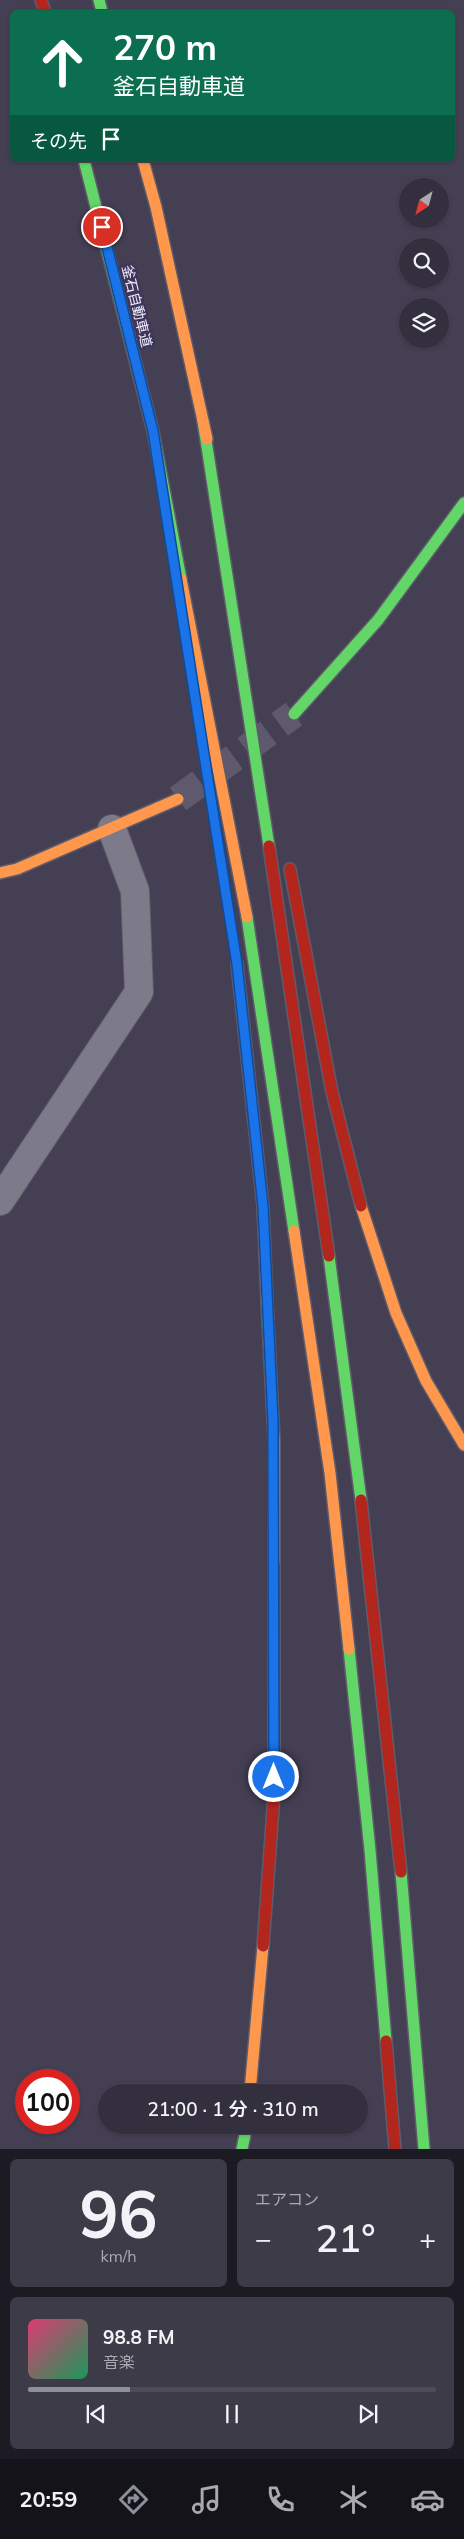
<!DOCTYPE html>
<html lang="ja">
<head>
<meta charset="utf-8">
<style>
  :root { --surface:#332f3e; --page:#3e3b49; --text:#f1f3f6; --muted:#a9a9b0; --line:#4e4a58; --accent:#8c9099 }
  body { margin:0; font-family:Mulish,"Noto Sans JP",sans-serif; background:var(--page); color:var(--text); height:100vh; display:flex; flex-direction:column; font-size:19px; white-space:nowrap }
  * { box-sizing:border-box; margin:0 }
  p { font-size:16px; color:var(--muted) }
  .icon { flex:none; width:28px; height:28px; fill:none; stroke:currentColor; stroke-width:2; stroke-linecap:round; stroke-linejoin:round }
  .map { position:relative; height:2149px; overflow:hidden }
  .drawer { display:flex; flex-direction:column; gap:10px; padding:10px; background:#1c1a22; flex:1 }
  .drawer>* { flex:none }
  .top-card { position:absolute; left:10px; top:10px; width:445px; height:152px; border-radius:8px; box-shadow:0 1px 4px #0004,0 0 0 1px var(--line); background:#0b6e4f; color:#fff; overflow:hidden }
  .needle { width:32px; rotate:216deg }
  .tools { position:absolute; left:399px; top:178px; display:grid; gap:10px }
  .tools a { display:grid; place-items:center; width:50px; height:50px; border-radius:50%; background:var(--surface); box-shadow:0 1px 4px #0004,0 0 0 1px var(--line); font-size:25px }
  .speed { position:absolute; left:15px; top:2069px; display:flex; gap:10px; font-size:25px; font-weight:700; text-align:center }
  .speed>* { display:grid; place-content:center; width:65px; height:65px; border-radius:50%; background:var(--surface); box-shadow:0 1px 4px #0004,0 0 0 1px var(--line); line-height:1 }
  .speed .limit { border:8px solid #d22; background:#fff; color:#111 }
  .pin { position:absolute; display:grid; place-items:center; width:42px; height:42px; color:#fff; margin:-21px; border:2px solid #fff; border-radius:50%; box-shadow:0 1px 5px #0007 }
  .me { position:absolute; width:55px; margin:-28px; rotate:0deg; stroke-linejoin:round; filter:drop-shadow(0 0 4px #0008) }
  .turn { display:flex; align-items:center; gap:18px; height:105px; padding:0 20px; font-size:22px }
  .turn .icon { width:65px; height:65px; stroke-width:2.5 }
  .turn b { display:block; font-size:35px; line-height:42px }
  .then { display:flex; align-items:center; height:48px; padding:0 20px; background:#0003; gap:10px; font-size:19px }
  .big { font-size:38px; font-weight:600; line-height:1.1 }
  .drawer .card { flex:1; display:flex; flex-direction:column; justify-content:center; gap:8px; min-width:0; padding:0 18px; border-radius:8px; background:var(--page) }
  .drawer .dial { align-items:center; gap:0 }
  .dial b { font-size:65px; line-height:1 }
  .song { display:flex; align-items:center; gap:15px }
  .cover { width:60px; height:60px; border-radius:8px; background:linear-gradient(135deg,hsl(340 70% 55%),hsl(150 70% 35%)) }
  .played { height:5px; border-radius:2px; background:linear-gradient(90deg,var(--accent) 25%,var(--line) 25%) }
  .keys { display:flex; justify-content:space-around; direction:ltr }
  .heat { display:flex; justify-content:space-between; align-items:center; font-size:28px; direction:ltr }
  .drawer .tiles { flex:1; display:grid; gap:10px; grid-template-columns:1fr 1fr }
  .card:last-child { grid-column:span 2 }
  .trip { position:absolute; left:98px; top:2084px; width:270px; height:50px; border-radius:25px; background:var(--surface); box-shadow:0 1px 4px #0004,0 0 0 1px var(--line); font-weight:600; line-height:50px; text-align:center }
  .menu { display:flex; height:80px; justify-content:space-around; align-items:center; background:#141319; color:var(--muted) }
  .menu .icon { width:35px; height:35px }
  .menu .on { color:var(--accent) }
  .menu b { font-size:22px; color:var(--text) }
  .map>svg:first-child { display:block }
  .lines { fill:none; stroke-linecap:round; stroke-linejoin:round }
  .secondary-tunnel { stroke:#5e596d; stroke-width:28; stroke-dasharray:28 14; stroke-linecap:butt }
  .street-casing { stroke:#5f5b6b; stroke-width:30 }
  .fast-casing { stroke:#5f5b6b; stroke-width:14 }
  .slow-casing { stroke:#5f5b6b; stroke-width:14 }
  .jam-casing { stroke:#5f5b6b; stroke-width:14 }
  .street { stroke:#7d7a89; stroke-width:28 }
  .fast { stroke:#63d668; stroke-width:11 }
  .slow { stroke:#ff974d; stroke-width:11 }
  .jam { stroke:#b3261e; stroke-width:11 }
  .route-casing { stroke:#114b97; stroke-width:12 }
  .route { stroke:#1a73e8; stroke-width:9 }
  .labels { text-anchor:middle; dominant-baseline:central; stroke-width:5; stroke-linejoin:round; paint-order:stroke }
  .street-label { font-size:14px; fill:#efecfe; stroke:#3f375b }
</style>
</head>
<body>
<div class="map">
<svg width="464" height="2149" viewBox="0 0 464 2149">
  <rect width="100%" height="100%" fill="#443f53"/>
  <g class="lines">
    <path class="secondary-tunnel" d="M178 799 294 714"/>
    <defs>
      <path id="street" d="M0 1201 139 992 135 891 112 829"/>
      <g id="fast">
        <path d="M99 0 102 12"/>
        <path d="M84 160 153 431 181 579"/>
        <path d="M203 421 269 846"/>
        <path d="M294 714 378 620 464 503"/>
        <path d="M247 917 294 1231"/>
        <path d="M329 1256 361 1500"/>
        <path d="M267 1302 274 1440V1564"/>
        <path d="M349 1649 370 1850 386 2041"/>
        <path d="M401 1872 424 2149"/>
        <path d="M242 2149 247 2125"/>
      </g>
      <g id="slow">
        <path d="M143 160 156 207 207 439"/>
        <path d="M181 579 247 917"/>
        <path d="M0 873 17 869 178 799"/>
        <path d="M237 964 263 1206 267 1302"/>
        <path d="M361 1206 396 1313 426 1381 464 1445"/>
        <path d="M294 1231 330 1473 349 1649"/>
        <path d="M250 2092 263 1946"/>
      </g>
      <g id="jam">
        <path d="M41 0 45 12"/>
        <path d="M269 846 329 1256"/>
        <path d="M290 869 332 1092 361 1206"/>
        <path d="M361 1500 401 1872"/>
        <path d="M263 1946 274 1795V1564"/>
        <path d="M386 2041 395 2149"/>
      </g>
    </defs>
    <use href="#street" class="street-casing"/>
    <use href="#fast" class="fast-casing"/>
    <use href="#slow" class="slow-casing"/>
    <use href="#jam" class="jam-casing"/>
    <use href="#street" class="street"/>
    <use href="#fast" class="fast"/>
    <use href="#slow" class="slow"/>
    <use href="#jam" class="jam"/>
  </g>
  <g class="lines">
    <defs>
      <path id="route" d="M102 227 153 431 237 964 263 1206 273 1421 274 1777"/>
    </defs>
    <use href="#route" class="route-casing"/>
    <use href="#route" class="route"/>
  </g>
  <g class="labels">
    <g class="street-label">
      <text transform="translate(137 306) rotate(76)">釜石自動車道</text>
    </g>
  </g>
</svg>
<div class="tools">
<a><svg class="needle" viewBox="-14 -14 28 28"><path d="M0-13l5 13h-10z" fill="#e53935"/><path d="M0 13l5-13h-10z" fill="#a9a9b0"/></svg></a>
<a><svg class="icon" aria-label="search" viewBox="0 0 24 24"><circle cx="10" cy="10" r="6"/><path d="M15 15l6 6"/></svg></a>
<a><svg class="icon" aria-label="layers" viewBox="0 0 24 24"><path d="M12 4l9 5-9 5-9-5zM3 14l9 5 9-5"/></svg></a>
</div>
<div class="speed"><div class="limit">100</div></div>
<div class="pin" style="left:102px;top:227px;background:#d93025"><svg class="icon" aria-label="arrive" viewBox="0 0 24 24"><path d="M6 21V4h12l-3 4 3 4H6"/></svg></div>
<svg class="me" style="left:274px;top:1777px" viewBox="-20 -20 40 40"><circle r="17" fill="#1a73e8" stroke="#fff" stroke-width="3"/><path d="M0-11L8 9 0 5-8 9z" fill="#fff"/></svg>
<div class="trip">21:00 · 1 分 · 310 m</div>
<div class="top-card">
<div class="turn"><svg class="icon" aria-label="ahead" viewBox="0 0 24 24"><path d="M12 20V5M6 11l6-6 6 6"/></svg><div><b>270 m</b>釜石自動車道</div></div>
<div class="then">その先<svg class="icon" aria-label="arrive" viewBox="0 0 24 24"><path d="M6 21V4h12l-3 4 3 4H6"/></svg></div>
</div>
</div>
<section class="drawer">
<div class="tiles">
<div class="card dial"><b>96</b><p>km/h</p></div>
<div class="card"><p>エアコン</p>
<div class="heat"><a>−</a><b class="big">21°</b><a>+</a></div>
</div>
<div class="card">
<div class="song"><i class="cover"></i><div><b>98.8 FM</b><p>音楽</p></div></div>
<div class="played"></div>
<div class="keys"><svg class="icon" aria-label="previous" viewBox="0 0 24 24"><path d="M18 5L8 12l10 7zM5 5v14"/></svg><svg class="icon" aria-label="pause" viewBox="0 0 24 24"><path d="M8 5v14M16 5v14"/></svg><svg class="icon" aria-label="next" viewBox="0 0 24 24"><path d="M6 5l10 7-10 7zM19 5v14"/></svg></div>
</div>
</div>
</section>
<nav class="menu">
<b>20:59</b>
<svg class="icon on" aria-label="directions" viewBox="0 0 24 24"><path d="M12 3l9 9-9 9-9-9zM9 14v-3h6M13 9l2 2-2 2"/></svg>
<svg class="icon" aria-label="music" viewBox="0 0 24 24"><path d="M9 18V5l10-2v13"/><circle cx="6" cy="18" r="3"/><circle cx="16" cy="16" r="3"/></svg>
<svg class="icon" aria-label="phone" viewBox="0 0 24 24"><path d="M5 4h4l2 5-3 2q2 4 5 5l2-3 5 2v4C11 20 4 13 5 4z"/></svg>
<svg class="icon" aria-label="climate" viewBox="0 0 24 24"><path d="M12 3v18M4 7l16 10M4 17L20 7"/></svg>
<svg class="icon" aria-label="car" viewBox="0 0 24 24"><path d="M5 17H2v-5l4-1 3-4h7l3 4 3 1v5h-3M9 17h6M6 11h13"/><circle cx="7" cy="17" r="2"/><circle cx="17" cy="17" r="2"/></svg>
</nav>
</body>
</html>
